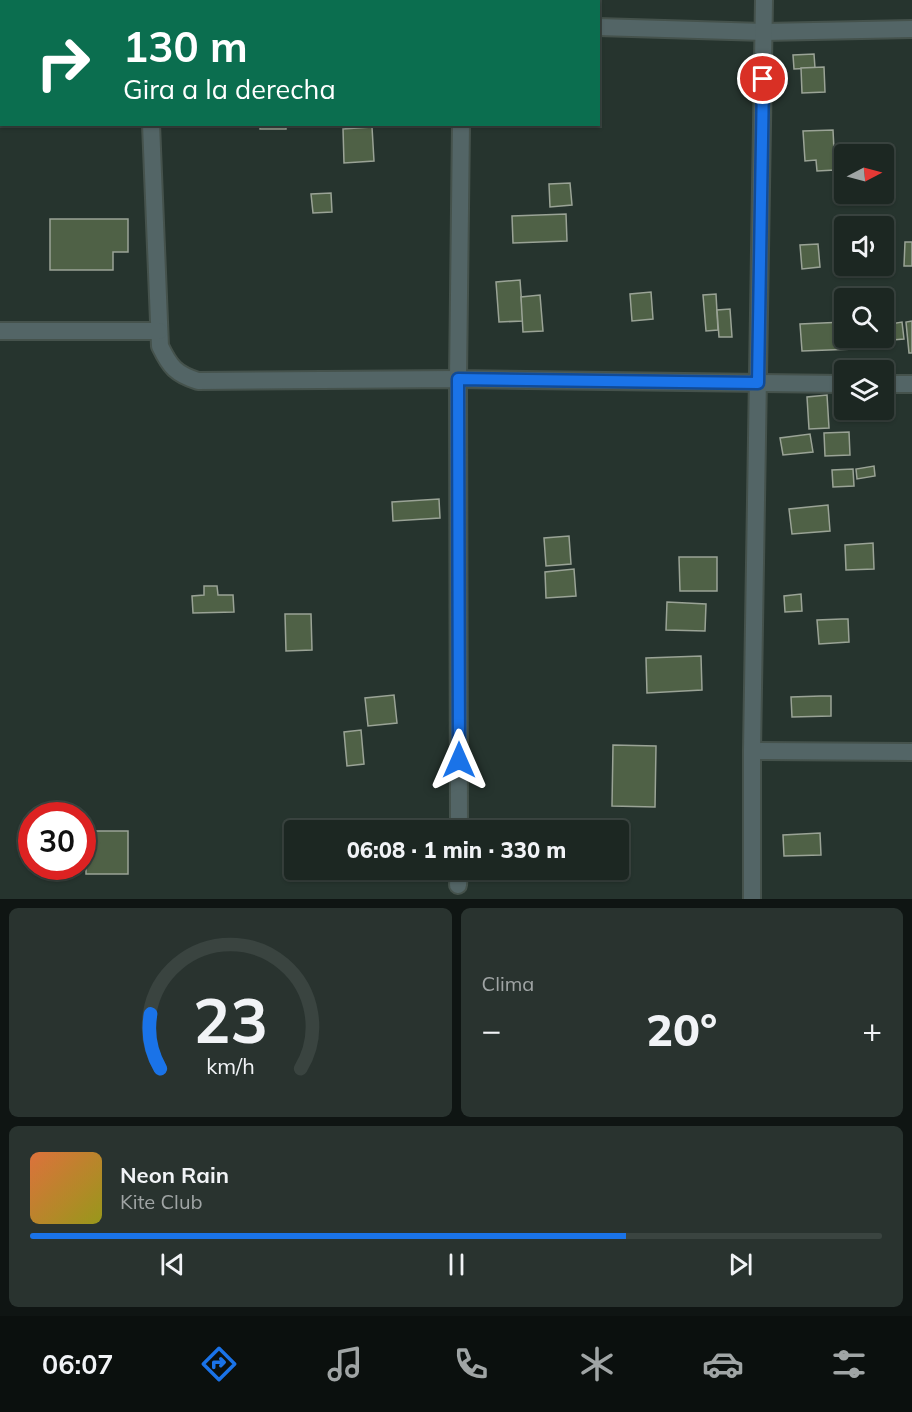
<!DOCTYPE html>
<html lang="es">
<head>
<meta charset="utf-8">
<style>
  :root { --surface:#1c2722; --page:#29332f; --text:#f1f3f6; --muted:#a0a5a5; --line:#3a4440; --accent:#1a73e8 }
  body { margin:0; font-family:Mulish,sans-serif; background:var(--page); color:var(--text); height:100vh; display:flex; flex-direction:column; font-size:22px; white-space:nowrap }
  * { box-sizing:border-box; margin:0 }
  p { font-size:20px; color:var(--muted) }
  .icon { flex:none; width:33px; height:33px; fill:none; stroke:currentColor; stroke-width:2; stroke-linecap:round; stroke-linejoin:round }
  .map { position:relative; height:899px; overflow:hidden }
  .details { display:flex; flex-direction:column; gap:9px; padding:9px; background:#0f1513; flex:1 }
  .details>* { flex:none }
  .guide { position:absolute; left:0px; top:0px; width:600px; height:126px; box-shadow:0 2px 4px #0004,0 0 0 2px var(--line); background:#0b6e4f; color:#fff; overflow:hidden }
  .needle { width:39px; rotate:84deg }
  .buttons { position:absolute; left:834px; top:144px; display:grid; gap:12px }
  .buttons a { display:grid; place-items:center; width:60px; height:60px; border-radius:6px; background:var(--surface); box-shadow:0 2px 4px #0004,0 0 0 2px var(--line); font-size:30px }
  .speed { position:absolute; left:18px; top:802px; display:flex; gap:12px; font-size:30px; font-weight:700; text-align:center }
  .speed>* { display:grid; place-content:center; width:78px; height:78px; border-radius:50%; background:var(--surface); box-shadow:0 2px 4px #0004,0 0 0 2px var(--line); line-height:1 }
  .speed .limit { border:9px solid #d22; background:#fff; color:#111 }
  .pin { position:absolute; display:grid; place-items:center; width:51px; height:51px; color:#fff; margin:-26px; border:3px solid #fff; border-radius:50%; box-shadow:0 2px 6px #0007 }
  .me { position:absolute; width:66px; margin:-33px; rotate:0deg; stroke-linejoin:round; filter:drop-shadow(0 0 4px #0008) }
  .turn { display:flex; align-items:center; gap:21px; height:126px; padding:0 24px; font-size:27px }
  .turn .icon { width:78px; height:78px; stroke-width:2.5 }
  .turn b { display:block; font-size:42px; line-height:51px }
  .big { font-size:45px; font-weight:800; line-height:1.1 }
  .details .card { flex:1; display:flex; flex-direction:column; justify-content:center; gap:9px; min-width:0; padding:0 21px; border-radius:9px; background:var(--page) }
  .details .dial { align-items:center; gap:0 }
  .dial svg { height:156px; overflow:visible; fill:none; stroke:var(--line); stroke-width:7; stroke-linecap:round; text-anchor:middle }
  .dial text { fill:var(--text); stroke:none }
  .song { display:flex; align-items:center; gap:18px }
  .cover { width:72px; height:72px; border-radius:9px; background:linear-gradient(135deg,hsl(20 70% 55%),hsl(60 70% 35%)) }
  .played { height:6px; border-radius:3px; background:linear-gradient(90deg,var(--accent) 70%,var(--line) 70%) }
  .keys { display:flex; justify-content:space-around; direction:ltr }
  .heat { display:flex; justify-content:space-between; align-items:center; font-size:33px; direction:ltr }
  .details .tiles { flex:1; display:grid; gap:9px; grid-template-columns:1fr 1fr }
  .card:last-child { grid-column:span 2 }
  .trip { position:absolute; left:284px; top:820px; width:345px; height:60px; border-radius:6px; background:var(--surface); box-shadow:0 2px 4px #0004,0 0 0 2px var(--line); font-weight:800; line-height:60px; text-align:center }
  .tabs { display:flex; height:96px; justify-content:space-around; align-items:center; background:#0b100e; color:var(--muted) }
  .tabs .icon { width:42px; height:42px }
  .tabs .on { color:var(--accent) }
  .tabs b { font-size:27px; color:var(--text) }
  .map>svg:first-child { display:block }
  .building { fill:#4f6146; stroke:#9aa396; stroke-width:1.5 }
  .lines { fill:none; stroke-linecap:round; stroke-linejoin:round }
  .street-casing { stroke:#45524c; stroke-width:20 }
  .street { stroke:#536566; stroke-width:16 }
  .route-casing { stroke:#114b97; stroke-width:15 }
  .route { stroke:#1a73e8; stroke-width:10 }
</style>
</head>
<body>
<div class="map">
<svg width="912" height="899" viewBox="0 0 912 899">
  <rect width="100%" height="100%" fill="#26342e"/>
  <g class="building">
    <path d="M814 54 815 68 794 69 793 55Z"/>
    <path d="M824 67 825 92 802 93 801 68Z"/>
    <rect x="260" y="124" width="26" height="5"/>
    <path d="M372 127 374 161 344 163 343 129Z"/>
    <path d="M833 130 835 170 817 171 816 160 805 161 803 131Z"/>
    <path d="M570 183 572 205 550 207 549 184Z"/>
    <path d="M331 193 332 212 313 213 311 194Z"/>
    <path d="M566 214 567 241 513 243 512 216Z"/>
    <path d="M50 219H128V252H113V270H50Z"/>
    <path d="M905 242H912V266H904Z"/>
    <path d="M818 244 820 267 802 269 800 245Z"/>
    <path d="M520 280 523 321 499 322 496 282Z"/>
    <path d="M651 292 653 319 632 321 630 294Z"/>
    <path d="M716 294 718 330 706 331 703 295Z"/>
    <path d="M540 295 543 331 523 332 521 297Z"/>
    <path d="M730 309 732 337H719L717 310Z"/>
    <path d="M912 321V353H909L906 322Z"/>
    <path d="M844 322V338H855V349L802 351 800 324Z"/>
    <path d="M902 322 904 339 892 340 890 324Z"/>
    <path d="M827 395 829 428 809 429 807 397Z"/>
    <path d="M849 432 850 455 825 456 824 433Z"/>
    <path d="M810 434 813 452 783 455 780 438Z"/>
    <path d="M874 466 875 476 857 479 856 469Z"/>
    <path d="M853 469 854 486 833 487 832 470Z"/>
    <path d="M439 499 440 518 393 521 392 502Z"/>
    <path d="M828 505 830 531 792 534 789 509Z"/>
    <path d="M569 536 571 564 546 566 544 538Z"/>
    <path d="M873 543 874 569 846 570 845 545Z"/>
    <path d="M679 557H717V591H680Z"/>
    <path d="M574 569 576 596 546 598 545 572Z"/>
    <path d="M204 586H217L218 595H233L234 612 193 613 192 596 204 595Z"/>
    <path d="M801 594 802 611 785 612 784 596Z"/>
    <path d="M667 602 706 604 705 631 666 630Z"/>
    <path d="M285 614H311L312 650 286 651Z"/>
    <path d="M842 619H848L849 642 819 644 817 620Z"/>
    <path d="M701 656 702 690 647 693 646 658Z"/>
    <path d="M394 695 397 723 368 726 365 698Z"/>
    <path d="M821 696H831V716L792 717 791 697Z"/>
    <path d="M361 730 364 764 347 766 344 732Z"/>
    <path d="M613 745 656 746 655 807 612 806Z"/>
    <rect x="86" y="831" width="42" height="43"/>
    <path d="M820 833 821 855 784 856 783 835Z"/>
  </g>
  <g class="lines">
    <defs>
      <g id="street">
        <path d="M463 0V2"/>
        <path d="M146 2V0"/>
        <path d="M598 27 764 32 912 29"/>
        <path d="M151 124 160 346C170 367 176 374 198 381L458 379 459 831"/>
        <path d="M461 124 458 379 844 384"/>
        <path d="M0 331H159"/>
        <path d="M884 384H912"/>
        <path d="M752 751 912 752"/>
        <path d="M458 885 459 870"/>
        <path d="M752 899V751L764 0"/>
      </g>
    </defs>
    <use href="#street" class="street-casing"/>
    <use href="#street" class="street"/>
  </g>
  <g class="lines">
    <defs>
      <path id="route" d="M459 760 458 379 758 383 763 79"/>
    </defs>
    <use href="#route" class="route-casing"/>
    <use href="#route" class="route"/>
  </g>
</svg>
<div class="buttons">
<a><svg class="needle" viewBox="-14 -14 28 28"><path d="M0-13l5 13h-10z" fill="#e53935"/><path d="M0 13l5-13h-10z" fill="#a0a5a5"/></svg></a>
<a><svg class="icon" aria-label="sound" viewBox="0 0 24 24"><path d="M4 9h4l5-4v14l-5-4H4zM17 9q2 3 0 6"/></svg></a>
<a><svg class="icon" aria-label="search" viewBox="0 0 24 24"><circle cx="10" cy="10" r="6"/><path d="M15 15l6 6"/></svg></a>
<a><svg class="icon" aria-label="layers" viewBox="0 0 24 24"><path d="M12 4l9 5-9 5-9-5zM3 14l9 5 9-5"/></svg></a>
</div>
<div class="speed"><div class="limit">30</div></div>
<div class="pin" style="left:763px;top:79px;background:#d93025"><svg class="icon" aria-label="arrive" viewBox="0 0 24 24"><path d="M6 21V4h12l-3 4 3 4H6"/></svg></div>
<svg class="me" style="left:459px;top:760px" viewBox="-20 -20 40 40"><path d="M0-17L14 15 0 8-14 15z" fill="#1a73e8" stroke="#fff" stroke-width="4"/></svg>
<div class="trip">06:08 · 1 min · 330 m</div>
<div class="guide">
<div class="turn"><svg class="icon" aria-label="right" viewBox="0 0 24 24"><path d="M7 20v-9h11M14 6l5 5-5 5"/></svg><div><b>130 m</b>Gira a la derecha</div></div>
</div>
</div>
<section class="details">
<div class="tiles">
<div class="card dial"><svg viewBox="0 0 100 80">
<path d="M14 69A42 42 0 1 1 86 69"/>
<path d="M14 69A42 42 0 0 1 9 41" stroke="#1a73e8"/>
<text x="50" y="56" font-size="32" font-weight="700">23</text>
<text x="50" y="72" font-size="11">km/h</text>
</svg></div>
<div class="card"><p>Clima</p>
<div class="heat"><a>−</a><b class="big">20°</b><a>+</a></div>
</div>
<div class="card">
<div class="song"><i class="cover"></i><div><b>Neon Rain</b><p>Kite Club</p></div></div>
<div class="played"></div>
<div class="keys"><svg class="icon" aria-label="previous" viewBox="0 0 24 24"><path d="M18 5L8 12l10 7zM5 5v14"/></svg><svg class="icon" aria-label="pause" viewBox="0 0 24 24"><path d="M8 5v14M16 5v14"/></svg><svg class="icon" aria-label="next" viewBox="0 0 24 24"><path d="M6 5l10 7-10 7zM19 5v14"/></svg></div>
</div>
</div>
</section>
<nav class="tabs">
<b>06:07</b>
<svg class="icon on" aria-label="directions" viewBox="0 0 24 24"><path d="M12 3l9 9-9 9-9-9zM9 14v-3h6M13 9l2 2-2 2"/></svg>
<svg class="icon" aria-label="music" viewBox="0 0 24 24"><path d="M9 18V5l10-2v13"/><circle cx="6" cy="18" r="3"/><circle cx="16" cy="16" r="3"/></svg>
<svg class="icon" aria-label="phone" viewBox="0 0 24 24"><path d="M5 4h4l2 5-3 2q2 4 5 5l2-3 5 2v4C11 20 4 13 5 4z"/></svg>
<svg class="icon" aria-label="climate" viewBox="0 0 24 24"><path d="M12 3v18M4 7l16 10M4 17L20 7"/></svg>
<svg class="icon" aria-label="car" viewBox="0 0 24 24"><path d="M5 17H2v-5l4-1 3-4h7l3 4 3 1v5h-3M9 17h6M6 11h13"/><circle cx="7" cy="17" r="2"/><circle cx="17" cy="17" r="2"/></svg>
<svg class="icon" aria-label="filters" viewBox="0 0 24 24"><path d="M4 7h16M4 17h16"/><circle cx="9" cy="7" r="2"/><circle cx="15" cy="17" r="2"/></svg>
</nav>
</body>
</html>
